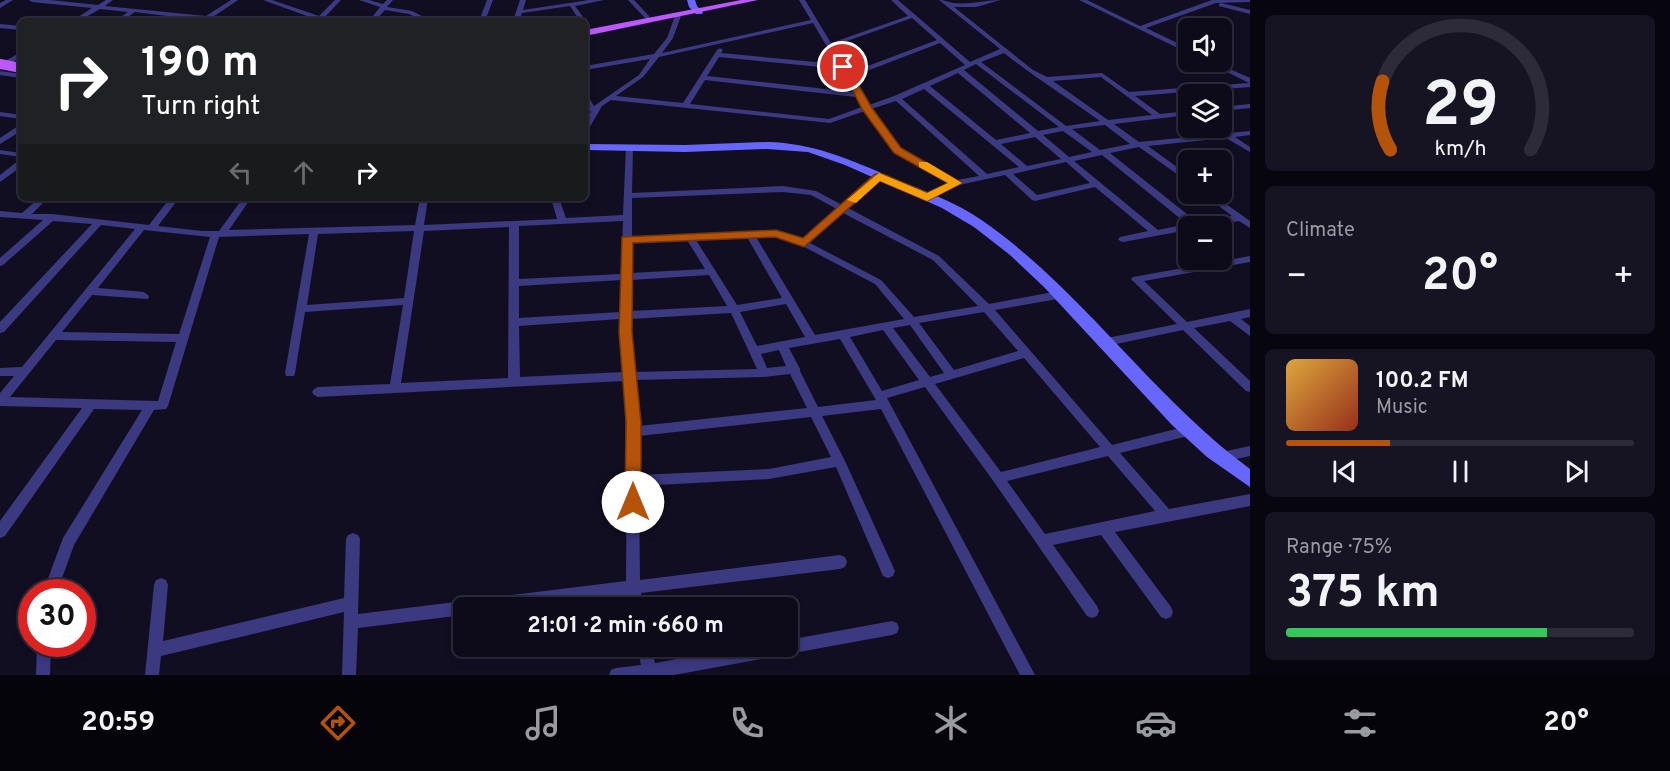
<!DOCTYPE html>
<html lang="en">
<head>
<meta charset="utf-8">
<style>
  :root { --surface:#0d0a1a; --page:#161323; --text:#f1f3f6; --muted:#9a9aa2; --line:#2d2b39; --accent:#b45309 }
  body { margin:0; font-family:Overpass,sans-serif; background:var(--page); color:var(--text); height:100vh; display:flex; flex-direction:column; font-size:22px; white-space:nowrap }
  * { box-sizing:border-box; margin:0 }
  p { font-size:20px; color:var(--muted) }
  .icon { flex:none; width:33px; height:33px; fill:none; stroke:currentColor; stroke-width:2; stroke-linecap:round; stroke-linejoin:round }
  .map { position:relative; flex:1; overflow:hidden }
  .side { display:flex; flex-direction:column; gap:15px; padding:15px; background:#07060e; width:420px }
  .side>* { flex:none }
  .top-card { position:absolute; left:18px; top:18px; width:570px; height:183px; border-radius:9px; box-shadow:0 3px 9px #0003,0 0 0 2px var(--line); background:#202124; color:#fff; overflow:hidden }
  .controls { position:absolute; left:1178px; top:18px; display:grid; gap:12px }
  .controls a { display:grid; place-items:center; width:54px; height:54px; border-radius:9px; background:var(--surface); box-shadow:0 3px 9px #0003,0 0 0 2px var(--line); font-size:30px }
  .speed { position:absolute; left:18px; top:579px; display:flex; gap:12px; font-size:30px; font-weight:700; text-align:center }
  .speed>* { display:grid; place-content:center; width:78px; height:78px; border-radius:50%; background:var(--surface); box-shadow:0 3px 9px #0003,0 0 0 2px var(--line); line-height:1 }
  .speed .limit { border:9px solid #d22; background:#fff; color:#111 }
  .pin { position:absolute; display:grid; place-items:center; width:51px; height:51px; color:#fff; margin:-26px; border:3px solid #fff; border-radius:50%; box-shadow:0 2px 6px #0007 }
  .me { position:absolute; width:66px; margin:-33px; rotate:0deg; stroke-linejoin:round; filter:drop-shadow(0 0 4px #0008) }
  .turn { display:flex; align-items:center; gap:21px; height:126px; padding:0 24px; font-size:27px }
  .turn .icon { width:78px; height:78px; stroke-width:2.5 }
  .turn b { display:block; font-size:42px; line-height:51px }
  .lanes { display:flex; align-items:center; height:57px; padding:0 24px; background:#0003; justify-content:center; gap:30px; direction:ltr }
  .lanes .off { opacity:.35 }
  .big { font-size:45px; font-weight:700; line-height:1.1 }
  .side .tile { flex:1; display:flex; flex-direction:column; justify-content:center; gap:9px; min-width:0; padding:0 21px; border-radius:9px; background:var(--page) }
  .side .dial { align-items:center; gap:0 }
  .dial svg { height:156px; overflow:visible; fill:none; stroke:var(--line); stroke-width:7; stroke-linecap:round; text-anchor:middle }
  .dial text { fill:var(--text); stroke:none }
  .song { display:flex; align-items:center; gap:18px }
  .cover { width:72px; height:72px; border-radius:9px; background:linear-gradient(135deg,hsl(40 70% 55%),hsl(10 70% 35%)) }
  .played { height:6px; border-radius:3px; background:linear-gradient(90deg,var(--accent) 30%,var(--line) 30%) }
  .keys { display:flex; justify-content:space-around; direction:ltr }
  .heat { display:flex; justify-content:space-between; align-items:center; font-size:33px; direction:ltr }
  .charge { height:9px; border-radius:4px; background:linear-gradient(90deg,#34c759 75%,var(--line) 0) }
  .trip { position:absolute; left:453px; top:597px; width:345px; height:60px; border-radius:9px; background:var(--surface); box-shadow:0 3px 9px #0003,0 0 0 2px var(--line); font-weight:700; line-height:60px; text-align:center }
  .dock { display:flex; height:96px; justify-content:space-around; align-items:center; background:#05040a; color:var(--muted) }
  .dock .icon { width:42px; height:42px }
  .dock .on { color:var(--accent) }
  .dock b { font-size:27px; color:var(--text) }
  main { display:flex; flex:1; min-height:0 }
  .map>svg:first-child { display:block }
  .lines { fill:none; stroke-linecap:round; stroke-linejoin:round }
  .street { fill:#3b3980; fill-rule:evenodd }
  .secondary { fill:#6867fd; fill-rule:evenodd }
  .primary { fill:#bc58fd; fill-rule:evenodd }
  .primary-bridge { stroke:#bc58fd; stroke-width:10 }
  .route { fill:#b45309; stroke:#753606; stroke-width:1.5 }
  .slow { fill:#f59e0b }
</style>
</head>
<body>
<main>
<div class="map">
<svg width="1250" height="675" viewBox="0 0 1250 675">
  <rect width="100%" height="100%" fill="#110e22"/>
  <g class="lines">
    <g class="street">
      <path d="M6 0H13L0 8V3Z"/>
      <path d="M29 0H50L98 5 106 0H113L105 6 206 16 231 0H238L207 21 135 12 122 21H115L128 12 100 9 79 21H72L92 8 32 2Z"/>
      <path d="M263 0H272L319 16 335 0H341L324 18 329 21 318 20Z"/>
      <path d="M359 0H369L383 4 387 0H393L387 7 412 11 432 21H424L409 14 385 10 375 21H369L380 7Z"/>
      <path d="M487 0H493L485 21H479Z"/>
      <path d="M520 0H526L523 10 589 0H604L575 6 586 21 585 22V21H580L570 6 522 13 519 21H513Z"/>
      <path d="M628 0H634L649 16V18H645Z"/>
      <path d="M799 0H805L831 43 908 16 891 0H898L970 62 1000 49 939 0C945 0 947 2 953 3 969 5 985 0 1001 0L976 7H954L1033 70 1047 77 1102 73 1129 92 1249 83 1207 62H1214L1250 78V87L1135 96 1160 114 1188 111V115L1114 124 1139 142 1250 131V135L1235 137 1250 147V152L1226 138 1148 146 1188 175V182L1139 147 1110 153 1197 222 1232 216 1203 194H1212L1250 221V228L1239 221 1204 226H1188V230L1123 242 1120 241 1118 239 1120 237 1148 231 1095 187 1035 201 1032 200 1005 175 959 185 930 199H924V195L950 183 894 152 865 111 830 123 611 100 602 106 588 130H585V122L591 112 585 104V96H588L594 106 639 75 650 59 585 70V66L654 54 667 38 675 16 678 14 681 16 673 38 662 53 811 20ZM912 18 937 40 849 73 833 46ZM813 23 837 64 721 53 723 50 720 48 717 50 683 103 616 96 643 77 659 57ZM940 43 965 65 894 96 869 105 863 97 865 95 861 93 851 77ZM1004 53C1034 77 1068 98 1100 121L1066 126 981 62ZM719 57 840 69 853 92 707 76ZM976 64 1059 127 1038 131 964 70ZM958 73 1030 133 996 140 930 86ZM1101 77 1152 115 1108 120 1053 81ZM705 80 856 97 862 107 829 119 690 104ZM924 89 1019 167 987 174 902 99ZM896 101 979 176 957 180 900 148 871 109ZM1105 125 1130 144 1100 150 1072 129ZM1063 131 1092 152 1069 157 1043 135ZM1035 137 1061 159 1027 166 1001 144ZM1102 155 1187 224 1158 230 1074 161ZM1066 162 1090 183 1037 195 1013 174Z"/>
      <path d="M1079 0H1087L1140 26 1212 0H1250V2L1216 3 1146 28 1188 48V53Z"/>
      <path d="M1221 3 1250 10V14L1219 6V4Z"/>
      <path d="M0 24 21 26V30L0 28Z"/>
      <path d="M21 52V57L0 69V64Z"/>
      <path d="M0 71 21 74V78L0 75Z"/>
      <path d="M1250 104V108L1221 111V107Z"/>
      <path d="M0 112 21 115V119L0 116Z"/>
      <path d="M18 126H21V131L0 144V138Z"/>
      <path d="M626 146H632L633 148 632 193 783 186 816 191 842 205 876 174H882V178L848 208 939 256 989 304 1058 291 1062 292 1063 295 1062 298 1058 299 995 310 1112 445 1192 425 1196 427 1198 430 1196 433 1192 435 1120 453 1169 509 1250 494V506L1115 532 1171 607 1173 612 1171 617 1166 619 1161 617 1101 535 1053 545 1097 606 1099 611 1097 616 1092 618 1087 616 994 482 925 387 887 398 1035 675H1020L881 409 822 416 845 461 895 571 893 576 888 578 883 576 836 467 769 479 639 486 640 580 840 555 845 557 847 562 845 567 840 569 641 593 644 608H630L628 595 525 608H464V615L358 628 356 675H342L344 612 161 656 159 675H145L154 585 156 580 161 578 166 580 168 585 163 641 344 598 346 539 348 535 353 533 358 535 360 539 358 614 626 581 627 422 624 381 318 397 314 395 312 392 314 389 318 387 390 384 403 305 305 312 295 373 294 376H286L285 373 309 234 219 237 168 406 166 409 154 410 74 545 57 592H43L63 538 142 410 94 409 5 536 0 538V521L82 408 0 406V393L14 376H0V368L22 367 135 229 101 225 4 332 0 333V322L92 224 53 221 3 265 0 266V258L43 220 0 217V211L22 213 39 198H48L32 214H52L149 225 170 198H179L158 226 202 231H219L243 198H251L229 230 415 225 420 198H428L424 225 557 219 551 198H559L566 218 623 215ZM783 192 811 195 837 209 803 239 776 230 632 237V198ZM843 213 933 260 978 306 914 317 881 280 810 243ZM623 221 621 274 519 279V226ZM509 227 508 378 401 383 424 231ZM144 230 210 237 179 334 62 332 92 295 148 299 149 296 144 292 98 288ZM414 231 404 298 307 305 318 234ZM776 236 793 241 875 284 904 319 815 335 756 237ZM747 237 782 298 737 305 696 240ZM687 240 705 269 631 273 632 243ZM709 275 727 306 631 311V280ZM621 280 620 312 519 318V286ZM786 304 805 337 757 346 740 312ZM984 312 1018 351 954 370 919 323ZM731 313 757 369 634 372 630 319ZM620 319 623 372 520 377 519 326ZM910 325 944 373 930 377 893 328ZM883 330 919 380 882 391 850 337ZM840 339 876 400 818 407 800 371V369L789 348ZM56 340 176 342 158 401 10 397ZM779 350 786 366 767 368 761 354ZM1024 358 1100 447 1001 472 935 384ZM790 374 807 408 639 426 635 380 764 377ZM811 417 831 457 769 469 639 475V436ZM1108 456 1155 511 1045 534 1007 481Z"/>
      <path d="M0 150 21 153V157L0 154Z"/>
      <path d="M18 161H21V167L0 182V175Z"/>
      <path d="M1250 256V262L1144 281 1187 322 1250 309V317L1241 319 1250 326V336L1230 321 1194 328 1250 381V392L1246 391 1183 330 1102 347 1098 346 1097 343 1098 340 1102 339 1177 324 1133 281 1131 279 1133 277Z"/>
      <path d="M1250 446V456L1222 462 1218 461 1216 457 1218 453 1222 452Z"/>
      <path d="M892 621 897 623 899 628 897 633 892 635 674 675H609L611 670 616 668 641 665 637 646H651L655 663 749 646H788V640Z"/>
      <path d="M37 644H51L50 675H36Z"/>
    </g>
    <g class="secondary">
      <path d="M687 0H695L697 6 703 12 702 14H696L689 7Z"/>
      <path d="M767 142C814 143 851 160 893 178 924 191 956 202 983 221 1083 291 1151 396 1250 469V487L1207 457 1172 425 1044 287 1010 255 974 227 942 208 845 165 808 152 767 149 685 152 585 150V144L685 145Z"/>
    </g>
    <path class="primary" d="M741 0H758L585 36V30Z"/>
    <path class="primary-bridge" d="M0 64 16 67"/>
  </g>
  <path class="route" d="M840 65H847L872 108 901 148 962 183 927 201 880 181 804 247 775 237 633 243 632 332 641 422V502L639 508 633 510 627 508 625 502 626 422 619 332 622 237 776 230 803 238 875 174H883L927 193 948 183 894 153 862 109Z"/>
  <path class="slow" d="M919 162H927L962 183 927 201 880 181 856 203 847 200 879 173 927 193 948 183 919 167Z"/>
</svg>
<div class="controls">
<a><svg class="icon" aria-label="sound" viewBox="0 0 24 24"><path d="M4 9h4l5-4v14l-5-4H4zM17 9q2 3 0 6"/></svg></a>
<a><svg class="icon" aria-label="layers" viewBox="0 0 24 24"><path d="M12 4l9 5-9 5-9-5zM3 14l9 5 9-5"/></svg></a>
<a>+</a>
<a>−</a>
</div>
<div class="speed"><div class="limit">30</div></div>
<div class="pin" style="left:843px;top:67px;background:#d93025"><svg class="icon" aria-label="arrive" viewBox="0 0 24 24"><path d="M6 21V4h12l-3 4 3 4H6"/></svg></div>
<svg class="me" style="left:633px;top:502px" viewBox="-20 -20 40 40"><circle r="19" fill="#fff"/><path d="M0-13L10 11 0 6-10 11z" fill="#b45309"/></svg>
<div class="trip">21:01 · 2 min · 660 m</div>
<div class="top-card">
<div class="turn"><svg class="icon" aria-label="right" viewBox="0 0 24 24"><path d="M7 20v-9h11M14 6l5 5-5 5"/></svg><div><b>190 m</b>Turn right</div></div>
<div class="lanes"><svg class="icon off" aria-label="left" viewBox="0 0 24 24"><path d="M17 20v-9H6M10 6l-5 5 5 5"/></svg><svg class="icon off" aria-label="ahead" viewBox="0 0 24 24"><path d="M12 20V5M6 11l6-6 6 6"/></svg><svg class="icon" aria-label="right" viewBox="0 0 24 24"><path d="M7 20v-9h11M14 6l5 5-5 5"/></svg></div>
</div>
</div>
<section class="side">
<div class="tile dial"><svg viewBox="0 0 100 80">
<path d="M14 69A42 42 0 1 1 86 69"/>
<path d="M14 69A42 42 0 0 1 10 34" stroke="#b45309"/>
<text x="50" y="56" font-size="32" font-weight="700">29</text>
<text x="50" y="72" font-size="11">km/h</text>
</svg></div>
<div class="tile"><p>Climate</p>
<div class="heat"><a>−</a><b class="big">20°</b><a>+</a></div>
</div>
<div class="tile">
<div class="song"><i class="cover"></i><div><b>100.2 FM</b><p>Music</p></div></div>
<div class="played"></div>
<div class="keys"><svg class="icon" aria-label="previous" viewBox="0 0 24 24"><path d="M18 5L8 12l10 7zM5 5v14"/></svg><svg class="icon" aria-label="pause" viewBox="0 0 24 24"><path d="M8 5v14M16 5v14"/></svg><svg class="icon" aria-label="next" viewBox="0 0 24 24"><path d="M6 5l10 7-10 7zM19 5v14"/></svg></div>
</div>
<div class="tile"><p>Range · 75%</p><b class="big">375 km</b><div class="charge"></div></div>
</section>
</main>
<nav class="dock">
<b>20:59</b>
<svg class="icon on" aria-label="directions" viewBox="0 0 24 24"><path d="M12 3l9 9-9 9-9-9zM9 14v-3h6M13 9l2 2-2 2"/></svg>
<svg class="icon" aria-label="music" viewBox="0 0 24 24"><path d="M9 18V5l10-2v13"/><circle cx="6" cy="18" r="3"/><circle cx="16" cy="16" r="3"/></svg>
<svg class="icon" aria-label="phone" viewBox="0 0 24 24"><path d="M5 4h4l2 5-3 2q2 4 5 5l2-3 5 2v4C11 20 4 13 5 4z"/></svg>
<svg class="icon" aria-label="climate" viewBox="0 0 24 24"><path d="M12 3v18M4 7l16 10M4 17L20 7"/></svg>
<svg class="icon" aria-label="car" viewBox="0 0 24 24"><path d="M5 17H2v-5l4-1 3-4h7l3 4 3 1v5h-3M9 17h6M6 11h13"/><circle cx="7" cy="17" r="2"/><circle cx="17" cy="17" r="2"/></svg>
<svg class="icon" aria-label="filters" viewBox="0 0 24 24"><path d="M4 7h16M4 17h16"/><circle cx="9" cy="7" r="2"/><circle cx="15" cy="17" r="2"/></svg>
<b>20°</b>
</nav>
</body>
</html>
